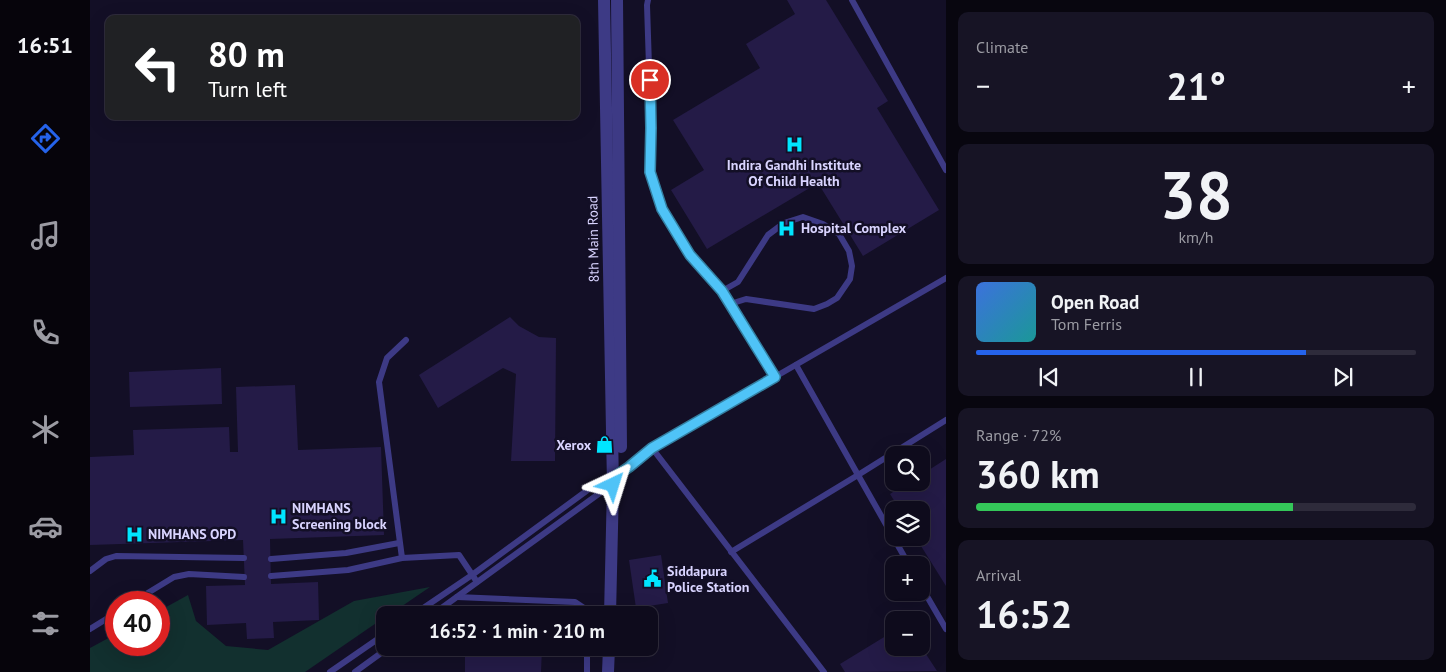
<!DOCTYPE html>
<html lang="en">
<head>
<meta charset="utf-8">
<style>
  :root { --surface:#0e0b1c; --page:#171425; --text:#f1f3f6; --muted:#9b9ba3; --line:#2e2b3b; --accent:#2563eb }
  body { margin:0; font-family:"PT Sans",sans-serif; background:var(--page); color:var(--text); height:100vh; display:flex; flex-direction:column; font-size:19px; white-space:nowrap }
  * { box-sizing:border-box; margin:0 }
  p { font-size:16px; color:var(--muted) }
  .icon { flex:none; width:28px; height:28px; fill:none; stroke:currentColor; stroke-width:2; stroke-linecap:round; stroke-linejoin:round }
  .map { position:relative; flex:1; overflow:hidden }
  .details { display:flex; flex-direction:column; gap:12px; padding:12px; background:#08060f; width:500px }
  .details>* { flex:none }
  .hud { position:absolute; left:15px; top:15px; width:475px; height:105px; border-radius:10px; box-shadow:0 5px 20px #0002,0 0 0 1px var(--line); background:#202124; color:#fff; overflow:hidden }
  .controls { position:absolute; left:795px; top:446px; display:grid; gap:10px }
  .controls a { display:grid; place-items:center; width:45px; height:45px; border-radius:10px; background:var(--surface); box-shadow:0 5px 20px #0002,0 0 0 1px var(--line); font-size:25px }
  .speed { position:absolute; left:15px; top:591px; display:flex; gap:10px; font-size:25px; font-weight:700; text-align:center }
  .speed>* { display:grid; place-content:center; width:65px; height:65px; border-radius:50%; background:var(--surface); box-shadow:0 5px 20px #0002,0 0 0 1px var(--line); line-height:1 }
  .speed .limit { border:8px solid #d22; background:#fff; color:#111 }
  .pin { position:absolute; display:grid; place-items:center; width:42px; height:42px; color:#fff; margin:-21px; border:2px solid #fff; border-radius:50%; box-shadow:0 1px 5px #0007 }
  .me { position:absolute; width:55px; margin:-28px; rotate:41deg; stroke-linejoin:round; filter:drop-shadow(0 0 4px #0008) }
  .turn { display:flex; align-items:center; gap:18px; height:105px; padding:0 20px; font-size:22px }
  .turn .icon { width:65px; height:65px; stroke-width:2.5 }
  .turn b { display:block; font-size:35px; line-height:42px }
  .big { font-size:38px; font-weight:700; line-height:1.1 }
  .details .widget { flex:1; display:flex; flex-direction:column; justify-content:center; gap:8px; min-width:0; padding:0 18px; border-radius:10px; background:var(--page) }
  .details .dial { align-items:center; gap:0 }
  .dial b { font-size:65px; line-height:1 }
  .song { display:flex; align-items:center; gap:15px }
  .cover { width:60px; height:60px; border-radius:8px; background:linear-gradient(135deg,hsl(220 70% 55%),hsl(180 70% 35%)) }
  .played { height:5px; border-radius:2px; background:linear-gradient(90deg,var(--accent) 75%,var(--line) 75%) }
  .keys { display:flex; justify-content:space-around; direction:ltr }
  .heat { display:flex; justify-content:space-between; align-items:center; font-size:28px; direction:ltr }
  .charge { height:8px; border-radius:4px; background:linear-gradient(90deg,#34c759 72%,var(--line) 0) }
  .trip { position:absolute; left:286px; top:606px; width:282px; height:50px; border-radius:10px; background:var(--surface); box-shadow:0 5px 20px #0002,0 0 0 1px var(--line); font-weight:700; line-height:50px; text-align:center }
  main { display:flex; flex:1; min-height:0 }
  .dock { display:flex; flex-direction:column; width:90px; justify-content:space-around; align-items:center; background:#06040b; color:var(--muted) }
  .dock .icon { width:35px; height:35px }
  .dock .on { color:var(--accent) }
  .dock b { font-size:22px; color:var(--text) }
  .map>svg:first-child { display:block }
  .green { fill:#12302f }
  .building { fill:#241b47 }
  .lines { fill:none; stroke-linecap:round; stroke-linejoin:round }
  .service { stroke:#3d3a85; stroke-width:6 }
  .tertiary { stroke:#3d3a85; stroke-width:12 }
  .route-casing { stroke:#337fa1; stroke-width:12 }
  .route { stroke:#4fc3f7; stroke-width:9 }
  .labels { text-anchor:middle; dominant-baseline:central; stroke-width:5; stroke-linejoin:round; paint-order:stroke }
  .poi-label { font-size:14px; font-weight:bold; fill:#d9d4ff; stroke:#130f26; text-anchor:start }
  .street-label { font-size:14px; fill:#d9d4ff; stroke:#130f26 }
</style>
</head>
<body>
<main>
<nav class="dock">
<b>16:51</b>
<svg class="icon on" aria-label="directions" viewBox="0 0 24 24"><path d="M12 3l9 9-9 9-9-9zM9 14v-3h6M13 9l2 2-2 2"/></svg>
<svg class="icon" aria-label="music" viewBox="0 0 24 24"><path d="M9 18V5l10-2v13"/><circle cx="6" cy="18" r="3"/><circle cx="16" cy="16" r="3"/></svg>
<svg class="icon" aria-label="phone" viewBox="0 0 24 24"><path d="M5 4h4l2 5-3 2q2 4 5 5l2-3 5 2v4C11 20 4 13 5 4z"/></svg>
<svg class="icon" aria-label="climate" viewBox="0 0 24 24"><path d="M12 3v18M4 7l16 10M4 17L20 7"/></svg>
<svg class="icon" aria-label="car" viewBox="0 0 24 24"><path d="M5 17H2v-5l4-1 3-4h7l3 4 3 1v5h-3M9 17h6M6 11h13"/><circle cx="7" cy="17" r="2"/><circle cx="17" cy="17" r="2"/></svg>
<svg class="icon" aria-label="filters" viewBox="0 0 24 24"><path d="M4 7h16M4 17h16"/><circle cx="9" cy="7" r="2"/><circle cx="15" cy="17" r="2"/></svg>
</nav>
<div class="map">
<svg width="856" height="672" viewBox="0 0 856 672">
  <rect width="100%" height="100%" fill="#130f26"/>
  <path class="green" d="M340 587 299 615H295V617L215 672H0V648L26 634V645H69V611L98 595 106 621 136 646 178 650 264 601Z"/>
  <g class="building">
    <path d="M697 0H736L798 101 787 108 849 210 773 256 728 183 617 249 581 190 614 170 583 120 670 68 656 44 705 14Z"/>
    <path d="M420 317 429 326 449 337 466 338 465 461H421L426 374 413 368 348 408 329 375Z"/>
    <path d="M131 368 132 404 40 407 39 372Z"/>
    <path d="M205 385 208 450 291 447 294 535 180 539 181 584 228 582 229 620 183 622 184 638 157 639 156 623 117 625 116 586 155 585 153 540 0 545V457L44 455 43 430 139 427 140 452H148L146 387Z"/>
    <path d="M856 459V586L826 538H831V510H810L800 494 818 482H831V475Z"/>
    <path d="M571 555 578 603 546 608 539 560Z"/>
    <path d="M376 611 452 612V615H376Z"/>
    <path d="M804 631V648H832L847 671 755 672 750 664Z"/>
    <path d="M375 648H452L451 672H375Z"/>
  </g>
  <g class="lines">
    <g class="service">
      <path d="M558 0 557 5 561 128 560 172 572 209 600 255 632 291 685 377"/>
      <path d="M762 0 856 170"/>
      <path d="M632 291 648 282 678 235 694 223 713 217 733 224 749 234 759 251 762 266 760 279 747 298 737 304 724 309 656 299 640 304"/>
      <path d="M316 340 297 358 289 382 312 558 369 555 387 582"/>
      <path d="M706 365 768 475 856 420"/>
      <path d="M562 448 734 672"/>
      <path d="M641 552 768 475 819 565"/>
      <path d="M181 559 256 553 309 543"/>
      <path d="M0 571 16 559 26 556 154 558"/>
      <path d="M181 576 258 570 312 558"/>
      <path d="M831 586 856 629"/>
      <path d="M367 597 485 602 494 608 496 615"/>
      <path d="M43 602 84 577 99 574 154 577"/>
      <path d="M323 615 382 575 510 481C515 478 518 480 522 478 536 472 550 458 562 448L856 278"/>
      <path d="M342 615 514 490 518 486 520 481"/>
      <path d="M0 629 26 613"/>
      <path d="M497 648V672"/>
      <path d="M240 672 295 634"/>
      <path d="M265 672 298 648"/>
    </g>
    <g class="tertiary">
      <path d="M514 0 523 485 520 615"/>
      <path d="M527 0 531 447"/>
      <path d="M518 672 519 648"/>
    </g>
  </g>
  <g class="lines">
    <defs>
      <path id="route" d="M523 485V478L539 467 562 448 685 377 632 291 600 255 572 209 560 172 561 128 560 80"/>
    </defs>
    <use href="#route" class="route-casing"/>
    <use href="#route" class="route"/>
  </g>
  <defs>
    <symbol id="hospital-bare" viewBox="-9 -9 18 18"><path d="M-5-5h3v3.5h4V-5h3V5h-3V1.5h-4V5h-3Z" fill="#00e5ff" stroke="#130f26" stroke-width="2.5" paint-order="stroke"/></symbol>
    <symbol id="shop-bare" viewBox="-9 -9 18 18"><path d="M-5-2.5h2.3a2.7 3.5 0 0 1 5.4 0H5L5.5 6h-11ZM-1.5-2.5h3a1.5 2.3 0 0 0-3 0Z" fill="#00e5ff" stroke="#130f26" stroke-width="2.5" paint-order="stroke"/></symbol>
    <symbol id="civic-bare" viewBox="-9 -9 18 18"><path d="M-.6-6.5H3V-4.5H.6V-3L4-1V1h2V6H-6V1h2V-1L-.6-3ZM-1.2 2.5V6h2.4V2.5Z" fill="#00e5ff" stroke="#130f26" stroke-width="2.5" paint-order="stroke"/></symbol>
  </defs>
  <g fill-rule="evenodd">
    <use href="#hospital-bare" x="692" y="132" width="25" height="25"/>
    <use href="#hospital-bare" x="684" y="216" width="25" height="25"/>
    <use href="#shop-bare" x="502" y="432" width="25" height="25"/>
    <use href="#hospital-bare" x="176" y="504" width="25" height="25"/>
    <use href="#hospital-bare" x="32" y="522" width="25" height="25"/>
    <use href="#civic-bare" x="550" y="566" width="25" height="25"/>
  </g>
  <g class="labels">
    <g class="poi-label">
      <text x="704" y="165" text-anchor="middle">Indira Gandhi Institute<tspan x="704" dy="16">Of Child Health</tspan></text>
      <text x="711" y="228">Hospital Complex</text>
      <text x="501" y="445" text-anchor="end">Xerox</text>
      <text x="202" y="508">NIMHANS<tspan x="202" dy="16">Screening block</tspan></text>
      <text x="58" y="534">NIMHANS OPD</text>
      <text x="577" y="571">Siddapura<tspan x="577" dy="16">Police Station</tspan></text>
    </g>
    <g class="street-label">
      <text transform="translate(503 239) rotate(-91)">8th Main Road</text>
    </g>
  </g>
</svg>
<div class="controls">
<a><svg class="icon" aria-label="search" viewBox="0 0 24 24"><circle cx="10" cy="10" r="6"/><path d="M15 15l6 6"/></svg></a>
<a><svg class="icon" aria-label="layers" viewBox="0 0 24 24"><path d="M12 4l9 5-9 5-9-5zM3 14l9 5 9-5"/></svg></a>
<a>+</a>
<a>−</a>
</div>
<div class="speed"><div class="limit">40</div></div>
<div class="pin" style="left:560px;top:80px;background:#d93025"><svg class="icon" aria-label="arrive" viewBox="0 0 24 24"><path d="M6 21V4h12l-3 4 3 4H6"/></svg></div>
<svg class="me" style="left:523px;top:485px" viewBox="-20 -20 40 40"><path d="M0-17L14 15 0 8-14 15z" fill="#4fc3f7" stroke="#fff" stroke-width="4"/></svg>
<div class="trip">16:52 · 1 min · 210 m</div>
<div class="hud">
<div class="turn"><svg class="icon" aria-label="left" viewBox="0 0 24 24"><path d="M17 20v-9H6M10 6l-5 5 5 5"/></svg><div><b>80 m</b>Turn left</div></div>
</div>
</div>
<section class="details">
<div class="widget"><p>Climate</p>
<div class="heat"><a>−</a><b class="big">21°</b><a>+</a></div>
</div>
<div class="widget dial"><b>38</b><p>km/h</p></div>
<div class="widget">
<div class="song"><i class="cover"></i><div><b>Open Road</b><p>Tom Ferris</p></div></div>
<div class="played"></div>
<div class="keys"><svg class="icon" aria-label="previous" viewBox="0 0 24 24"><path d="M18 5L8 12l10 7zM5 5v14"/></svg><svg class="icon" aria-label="pause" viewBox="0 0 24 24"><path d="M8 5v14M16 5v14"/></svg><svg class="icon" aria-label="next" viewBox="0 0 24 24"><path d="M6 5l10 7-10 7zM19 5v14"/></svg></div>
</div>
<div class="widget"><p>Range · 72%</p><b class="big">360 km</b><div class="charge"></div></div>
<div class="widget"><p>Arrival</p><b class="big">16:52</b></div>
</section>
</main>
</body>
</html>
